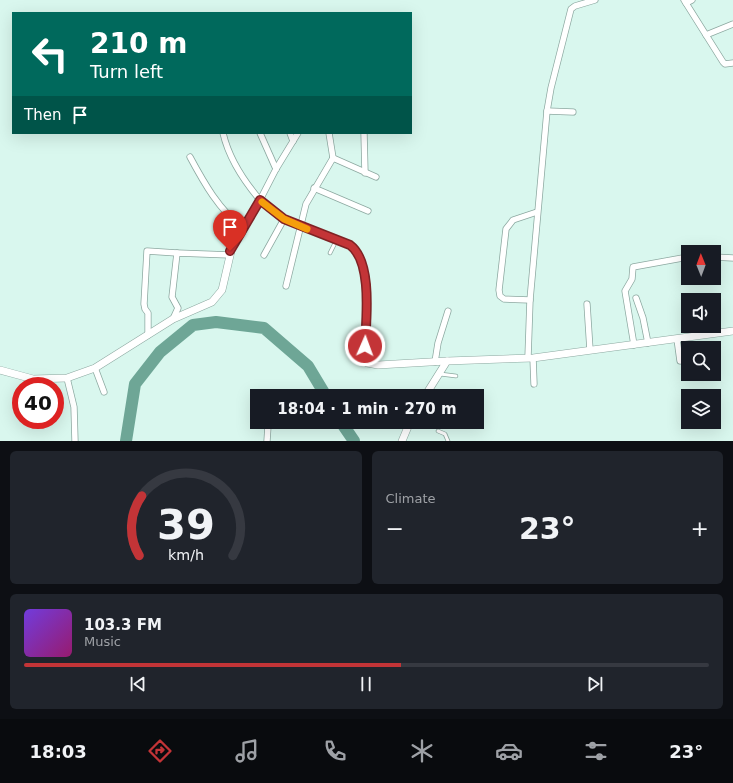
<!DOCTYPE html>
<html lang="en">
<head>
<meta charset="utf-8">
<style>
  :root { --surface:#171b24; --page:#20242c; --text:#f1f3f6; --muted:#9ea1a6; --line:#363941; --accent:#c33437 }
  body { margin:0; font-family:"DejaVu Sans",sans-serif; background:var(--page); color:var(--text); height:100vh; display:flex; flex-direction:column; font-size:15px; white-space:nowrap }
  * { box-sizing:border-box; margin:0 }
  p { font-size:13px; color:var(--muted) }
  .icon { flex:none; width:22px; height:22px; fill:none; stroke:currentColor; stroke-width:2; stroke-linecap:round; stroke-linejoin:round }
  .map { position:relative; height:441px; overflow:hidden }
  .side { display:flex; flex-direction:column; gap:10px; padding:10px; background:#0d0f14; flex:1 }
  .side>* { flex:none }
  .top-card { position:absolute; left:12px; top:12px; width:400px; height:122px; border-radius:0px; box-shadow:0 4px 16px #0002; background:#00695c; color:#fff; overflow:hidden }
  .needle { width:26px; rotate:359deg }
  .buttons { position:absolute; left:681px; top:245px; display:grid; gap:8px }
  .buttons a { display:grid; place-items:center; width:40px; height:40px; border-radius:0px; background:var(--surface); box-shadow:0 4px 16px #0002; font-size:20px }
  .speed { position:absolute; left:12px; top:377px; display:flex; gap:8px; font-size:20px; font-weight:700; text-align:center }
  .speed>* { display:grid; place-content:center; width:52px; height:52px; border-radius:50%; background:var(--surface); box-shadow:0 4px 16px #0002; line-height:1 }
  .speed .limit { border:6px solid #d22; background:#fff; color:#111 }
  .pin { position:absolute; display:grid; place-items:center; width:34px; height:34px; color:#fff; margin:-41px -17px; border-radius:50% 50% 50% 0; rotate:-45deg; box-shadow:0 0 4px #0007 }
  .pin .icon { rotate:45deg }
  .me { position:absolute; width:44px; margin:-22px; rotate:2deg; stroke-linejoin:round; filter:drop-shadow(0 0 3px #0008) }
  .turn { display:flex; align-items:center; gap:14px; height:84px; padding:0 12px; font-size:18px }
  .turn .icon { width:52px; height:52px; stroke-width:2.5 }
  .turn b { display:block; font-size:28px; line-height:34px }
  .then { display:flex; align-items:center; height:38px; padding:0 12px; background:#0003; gap:8px; font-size:15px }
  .big { font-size:30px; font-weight:800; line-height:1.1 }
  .side .widget { flex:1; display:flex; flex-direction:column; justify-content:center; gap:6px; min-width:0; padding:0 14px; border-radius:6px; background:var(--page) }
  .side .dial { align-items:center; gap:0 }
  .dial svg { height:104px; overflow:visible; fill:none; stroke:var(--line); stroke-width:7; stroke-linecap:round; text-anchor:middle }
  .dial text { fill:var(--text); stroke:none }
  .song { display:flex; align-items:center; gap:12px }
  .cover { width:48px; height:48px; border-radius:6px; background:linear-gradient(135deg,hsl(260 70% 55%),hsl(320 70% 35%)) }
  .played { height:4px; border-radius:2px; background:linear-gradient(90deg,var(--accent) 55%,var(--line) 55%) }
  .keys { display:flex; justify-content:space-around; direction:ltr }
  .heat { display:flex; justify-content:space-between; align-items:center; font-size:22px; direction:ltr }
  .side .tiles { flex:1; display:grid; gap:10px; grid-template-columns:1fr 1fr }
  .widget:last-child { grid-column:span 2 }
  .trip { position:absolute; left:250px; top:389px; width:234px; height:40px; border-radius:0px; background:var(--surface); box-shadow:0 4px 16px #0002; font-weight:800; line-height:40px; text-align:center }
  .menu { display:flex; height:64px; justify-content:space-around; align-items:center; background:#090b0e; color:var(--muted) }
  .menu .icon { width:28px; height:28px }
  .menu .on { color:var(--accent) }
  .menu b { font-size:18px; color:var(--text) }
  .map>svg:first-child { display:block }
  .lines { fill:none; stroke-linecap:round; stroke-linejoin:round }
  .river { stroke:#6ea696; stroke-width:12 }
  .service-casing { stroke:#8ca8a0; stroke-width:4.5 }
  .minor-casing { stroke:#8ca8a0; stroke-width:7 }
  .tertiary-casing { stroke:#8ca8a0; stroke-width:8 }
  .service { stroke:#fff; stroke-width:3 }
  .minor { stroke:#fff; stroke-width:5.5 }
  .tertiary { stroke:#fff; stroke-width:7 }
  .route-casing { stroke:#7f2224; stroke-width:10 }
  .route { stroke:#c33437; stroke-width:7 }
  .slow { stroke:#f59e0b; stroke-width:7 }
</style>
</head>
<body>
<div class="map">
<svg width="733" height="441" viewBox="0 0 733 441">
  <rect width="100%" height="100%" fill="#d9f7ee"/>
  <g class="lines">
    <g class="river">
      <path d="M341 422 354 441"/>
      <path d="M126 441 135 384 160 352 193 325 216 322 264 328 308 366 326 396"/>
    </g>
    <defs>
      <g id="service">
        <path d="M330 253 337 239"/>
        <path d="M695 326 696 336"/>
        <path d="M440 374 456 376"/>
        <path d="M438 431 445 434 448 441"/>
      </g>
      <g id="minor">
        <path d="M684 0 723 62 725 64 733 63"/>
        <path d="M686 3 692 0"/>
        <path d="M706 35 733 24"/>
        <path d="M547 111 573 112"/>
        <path d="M223 133C229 159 243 180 260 200L276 169 298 133"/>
        <path d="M260 133 276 169"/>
        <path d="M290 133 293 141"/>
        <path d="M329 133 333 158"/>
        <path d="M364 133 365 173"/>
        <path d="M190 157C204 183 219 210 243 228"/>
        <path d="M314 188 368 211"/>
        <path d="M230 231 237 223"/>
        <path d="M264 255 284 219"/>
        <path d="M714 257 733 258"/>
        <path d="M286 286 306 204 333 158 376 177"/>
        <path d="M636 298 643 318 648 343"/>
        <path d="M530 300 504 299 500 296 499 290 506 229 513 220 537 212"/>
        <path d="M587 304 590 350"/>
        <path d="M173 319 178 308 172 297 177 253 230 255"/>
        <path d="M148 335V313L145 309 144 304 147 251 177 253"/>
        <path d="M677 339 680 361"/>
        <path d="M634 345 625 291 632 279 633 267 688 257"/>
        <path d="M528 357 530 300 547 111 551 88 571 9 575 6 595 0"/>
        <path d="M533 358 534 384"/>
        <path d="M435 362 438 343 448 311"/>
        <path d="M95 368 104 392"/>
        <path d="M67 378 74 407 75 441"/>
        <path d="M267 441 268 426"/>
      </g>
      <g id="tertiary">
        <path d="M0 370 33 379 67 378 95 368 173 319 212 302 222 290 232 247 260 200 284 219 350 245C375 263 366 331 365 359L367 363 378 365 447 361"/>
        <path d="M425 396 447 361 533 358 733 331"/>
        <path d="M402 441 410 422"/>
      </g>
    </defs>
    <use href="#service" class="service-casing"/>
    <use href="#minor" class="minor-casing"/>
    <use href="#tertiary" class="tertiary-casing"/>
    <use href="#service" class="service"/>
    <use href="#minor" class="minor"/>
    <use href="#tertiary" class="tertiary"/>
  </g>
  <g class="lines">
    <defs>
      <path id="route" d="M230 251 260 200 284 219 350 245C373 262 366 320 365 346"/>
    </defs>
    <use href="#route" class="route-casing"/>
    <use href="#route" class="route"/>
    <path class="slow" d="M262 202 284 219 307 229"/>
  </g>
</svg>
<div class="buttons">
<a><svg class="needle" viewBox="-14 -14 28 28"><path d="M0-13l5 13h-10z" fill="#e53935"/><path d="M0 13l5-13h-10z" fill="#9ea1a6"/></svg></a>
<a><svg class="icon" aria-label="sound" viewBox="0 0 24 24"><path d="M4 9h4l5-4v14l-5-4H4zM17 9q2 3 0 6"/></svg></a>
<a><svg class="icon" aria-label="search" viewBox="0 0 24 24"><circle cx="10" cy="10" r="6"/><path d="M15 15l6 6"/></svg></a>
<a><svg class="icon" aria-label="layers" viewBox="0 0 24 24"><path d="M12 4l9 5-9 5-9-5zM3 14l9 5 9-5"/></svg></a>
</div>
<div class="speed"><div class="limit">40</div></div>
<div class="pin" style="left:230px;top:251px;background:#d93025"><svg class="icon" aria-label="arrive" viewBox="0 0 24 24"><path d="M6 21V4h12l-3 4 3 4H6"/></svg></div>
<svg class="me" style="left:365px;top:346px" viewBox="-20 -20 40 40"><circle r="17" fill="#c33437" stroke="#fff" stroke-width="3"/><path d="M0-11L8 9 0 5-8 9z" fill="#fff"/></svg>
<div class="trip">18:04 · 1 min · 270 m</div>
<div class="top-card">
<div class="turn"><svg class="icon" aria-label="left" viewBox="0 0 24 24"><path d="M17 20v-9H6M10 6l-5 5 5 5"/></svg><div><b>210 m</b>Turn left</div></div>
<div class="then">Then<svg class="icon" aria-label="arrive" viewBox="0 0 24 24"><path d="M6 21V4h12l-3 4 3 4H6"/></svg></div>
</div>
</div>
<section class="side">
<div class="tiles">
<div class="widget dial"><svg viewBox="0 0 100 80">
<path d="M14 69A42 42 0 1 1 86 69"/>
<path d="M14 69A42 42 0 0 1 16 23" stroke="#c33437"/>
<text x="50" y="56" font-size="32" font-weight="700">39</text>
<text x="50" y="72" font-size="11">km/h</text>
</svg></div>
<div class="widget"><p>Climate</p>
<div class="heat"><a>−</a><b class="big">23°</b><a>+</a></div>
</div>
<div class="widget">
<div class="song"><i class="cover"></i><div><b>103.3 FM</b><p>Music</p></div></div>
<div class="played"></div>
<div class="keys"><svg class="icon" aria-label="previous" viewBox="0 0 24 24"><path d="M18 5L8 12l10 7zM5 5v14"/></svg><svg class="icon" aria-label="pause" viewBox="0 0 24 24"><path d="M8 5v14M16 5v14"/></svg><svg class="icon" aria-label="next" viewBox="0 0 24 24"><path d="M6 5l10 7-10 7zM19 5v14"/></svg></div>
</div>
</div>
</section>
<nav class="menu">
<b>18:03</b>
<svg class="icon on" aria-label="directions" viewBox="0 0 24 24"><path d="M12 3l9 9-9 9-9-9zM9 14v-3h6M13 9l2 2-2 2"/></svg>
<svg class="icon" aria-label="music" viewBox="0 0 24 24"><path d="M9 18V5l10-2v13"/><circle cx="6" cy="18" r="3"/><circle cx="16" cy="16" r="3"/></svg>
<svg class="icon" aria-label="phone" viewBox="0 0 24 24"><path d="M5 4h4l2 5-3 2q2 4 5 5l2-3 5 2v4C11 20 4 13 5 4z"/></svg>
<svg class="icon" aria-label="climate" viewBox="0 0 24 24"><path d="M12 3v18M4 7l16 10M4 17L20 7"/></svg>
<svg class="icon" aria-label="car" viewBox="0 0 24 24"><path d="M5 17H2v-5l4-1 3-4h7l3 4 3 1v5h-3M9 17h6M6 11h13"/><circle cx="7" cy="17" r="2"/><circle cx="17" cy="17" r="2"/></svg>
<svg class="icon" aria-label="filters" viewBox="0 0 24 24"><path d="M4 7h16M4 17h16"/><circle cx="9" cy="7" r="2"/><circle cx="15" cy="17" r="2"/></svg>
<b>23°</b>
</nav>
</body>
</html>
